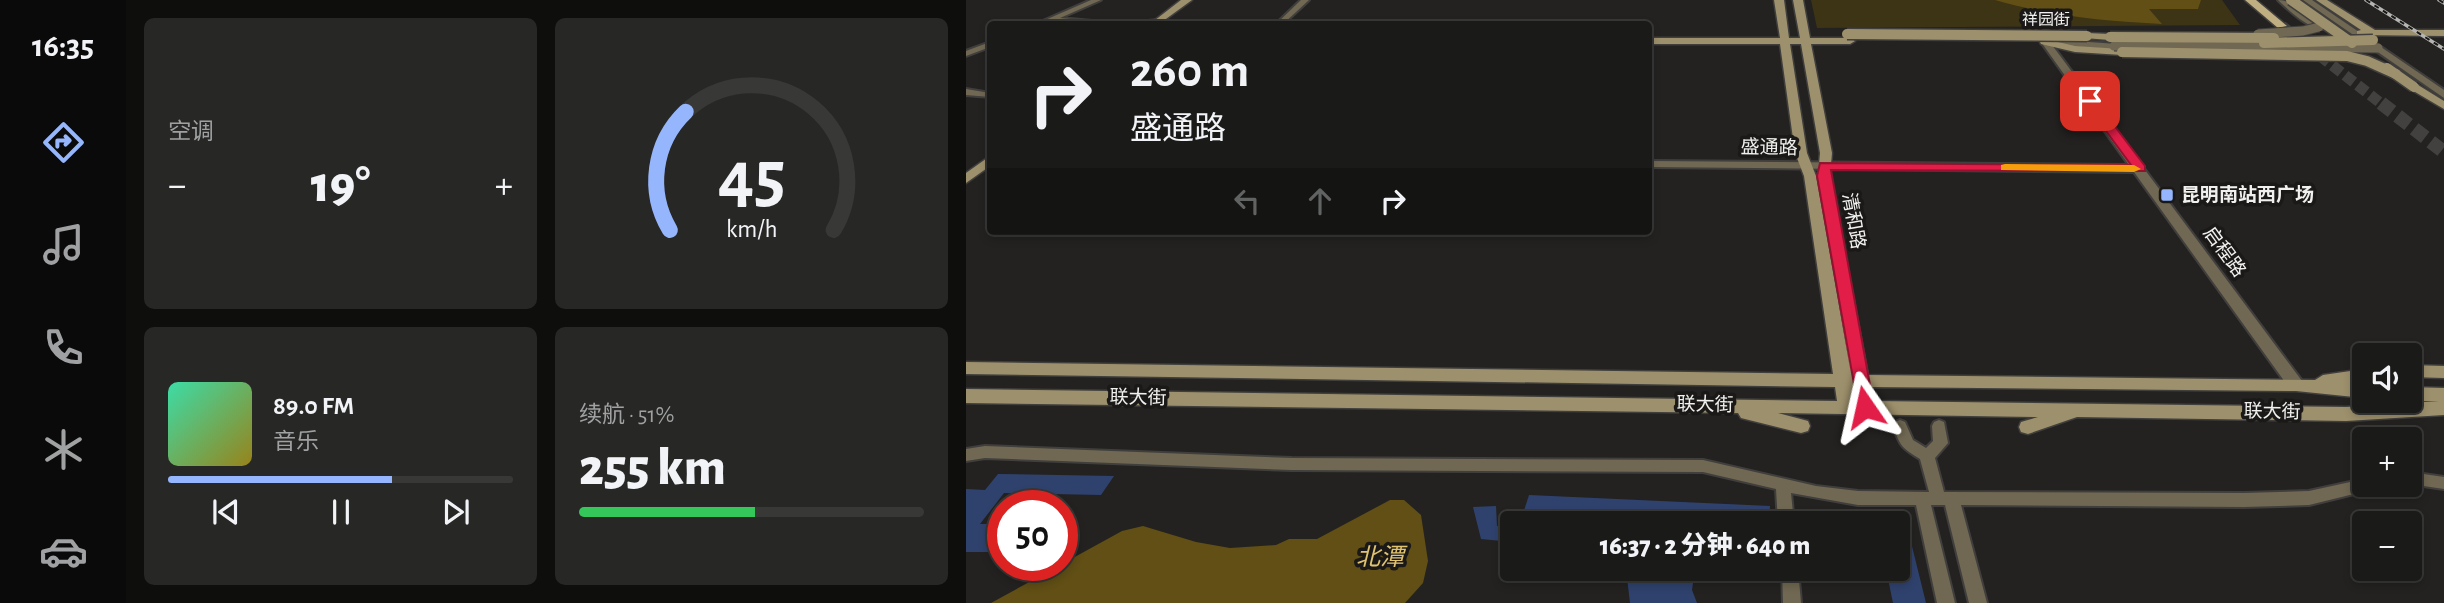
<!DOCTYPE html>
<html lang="zh">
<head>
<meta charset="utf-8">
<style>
  :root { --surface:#1a1a18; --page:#272725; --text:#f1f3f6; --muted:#9fa1a2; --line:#383837; --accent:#95b6fd }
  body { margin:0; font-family:"Alegreya Sans","Noto Sans SC",sans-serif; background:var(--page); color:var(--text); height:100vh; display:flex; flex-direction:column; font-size:26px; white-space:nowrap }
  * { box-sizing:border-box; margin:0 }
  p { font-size:23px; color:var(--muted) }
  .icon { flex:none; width:38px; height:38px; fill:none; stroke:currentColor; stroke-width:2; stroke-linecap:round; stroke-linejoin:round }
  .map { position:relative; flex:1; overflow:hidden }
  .sheet { display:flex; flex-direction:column; gap:18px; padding:18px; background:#0e0e0d; width:840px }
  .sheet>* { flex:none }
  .banner { position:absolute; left:21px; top:21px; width:665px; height:214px; border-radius:7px; box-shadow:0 4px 10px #0003,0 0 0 2px var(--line); background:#1a1a18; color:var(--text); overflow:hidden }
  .controls { position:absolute; left:1386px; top:343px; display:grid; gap:14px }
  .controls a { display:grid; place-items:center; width:70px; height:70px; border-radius:7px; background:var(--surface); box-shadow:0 4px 10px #0003,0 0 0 2px var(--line); font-size:35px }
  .speed { position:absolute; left:21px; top:490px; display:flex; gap:14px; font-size:35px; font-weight:700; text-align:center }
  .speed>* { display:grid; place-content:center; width:91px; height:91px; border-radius:50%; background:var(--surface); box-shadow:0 4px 10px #0003,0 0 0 2px var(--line); line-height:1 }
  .speed .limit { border:10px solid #d22; background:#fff; color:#111 }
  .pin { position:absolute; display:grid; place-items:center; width:60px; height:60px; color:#fff; margin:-30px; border-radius:14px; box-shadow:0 4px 10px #0006 }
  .me { position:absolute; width:77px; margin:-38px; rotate:349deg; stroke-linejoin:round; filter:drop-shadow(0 0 5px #0008) }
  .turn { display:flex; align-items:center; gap:24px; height:147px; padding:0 28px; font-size:32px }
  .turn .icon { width:91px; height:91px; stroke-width:2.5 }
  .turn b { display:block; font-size:49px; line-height:60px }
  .lanes { display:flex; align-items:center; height:66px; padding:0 28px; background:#0003; justify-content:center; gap:35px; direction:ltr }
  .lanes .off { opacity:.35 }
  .big { font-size:52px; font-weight:800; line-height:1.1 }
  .sheet .tile { flex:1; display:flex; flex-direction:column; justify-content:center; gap:10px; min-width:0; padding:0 24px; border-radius:10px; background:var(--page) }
  .sheet .dial { align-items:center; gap:0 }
  .dial svg { height:182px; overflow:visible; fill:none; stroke:var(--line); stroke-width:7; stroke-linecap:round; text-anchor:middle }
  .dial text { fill:var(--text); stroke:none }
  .song { display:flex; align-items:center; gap:21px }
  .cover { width:84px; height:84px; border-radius:10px; background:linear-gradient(135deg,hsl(160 70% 55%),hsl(50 70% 35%)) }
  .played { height:7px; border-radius:4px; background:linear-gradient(90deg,var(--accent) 65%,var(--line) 65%) }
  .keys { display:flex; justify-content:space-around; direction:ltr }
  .heat { display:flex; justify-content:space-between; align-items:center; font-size:38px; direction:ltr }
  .charge { height:10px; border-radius:5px; background:linear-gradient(90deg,#34c759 51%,var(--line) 0) }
  .sheet .tiles { flex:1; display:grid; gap:18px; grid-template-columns:repeat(2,1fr) }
  .trip { position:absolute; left:534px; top:511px; width:410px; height:70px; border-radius:7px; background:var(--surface); box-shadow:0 4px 10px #0003,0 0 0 2px var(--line); font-weight:800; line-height:70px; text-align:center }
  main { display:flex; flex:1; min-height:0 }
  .tab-bar { display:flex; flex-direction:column; width:126px; justify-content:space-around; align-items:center; background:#0a0a0a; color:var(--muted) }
  .tab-bar .icon { width:49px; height:49px }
  .tab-bar .on { color:var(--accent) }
  .tab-bar b { font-size:32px; color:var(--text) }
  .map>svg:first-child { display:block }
  .green { fill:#3d3315 }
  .water { fill:#614f15 }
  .building { fill:#2f426d }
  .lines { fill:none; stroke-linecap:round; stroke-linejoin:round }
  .primary-tunnel-far1 { stroke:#42413f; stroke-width:11; stroke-dasharray:11 5; stroke-linecap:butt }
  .primary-tunnel { stroke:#42413f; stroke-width:14; stroke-dasharray:14 7; stroke-linecap:butt }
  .minor-casing { stroke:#403f3d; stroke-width:4 }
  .tertiary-casing { stroke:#403f3d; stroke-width:4 }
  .secondary-casing { stroke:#403f3d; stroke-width:3 }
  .primary-casing { stroke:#403f3d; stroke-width:3 }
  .minor { fill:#706852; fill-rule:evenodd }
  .tertiary { fill:#706852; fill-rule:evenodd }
  .secondary { fill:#9d906c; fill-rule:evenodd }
  .primary { fill:#c0af80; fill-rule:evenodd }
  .rail-casing { stroke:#b5b5b3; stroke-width:3.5 }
  .rail { stroke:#1a1917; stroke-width:2; stroke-dasharray:5; stroke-linecap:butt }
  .tertiary-bridge-casing { stroke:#403f3d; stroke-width:11; stroke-linecap:butt }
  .secondary-bridge-casing { stroke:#403f3d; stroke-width:13; stroke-linecap:butt }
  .tertiary-bridge { stroke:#706852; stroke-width:9 }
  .secondary-bridge { stroke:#9d906c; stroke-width:10 }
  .route { fill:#e11d48; stroke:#92132f; stroke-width:2 }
  .slow { fill:#f59e0b }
  .poi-dot { fill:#95b6fd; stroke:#1a1917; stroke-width:2.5 }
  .labels { text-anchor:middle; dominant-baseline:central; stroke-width:7; stroke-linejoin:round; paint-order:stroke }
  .far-street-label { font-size:16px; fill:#f0f0ee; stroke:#1a1917 }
  .street-label { font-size:19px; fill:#f0f0ee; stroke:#1a1917 }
  .poi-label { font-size:19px; font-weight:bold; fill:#f0f0ee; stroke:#1a1917; text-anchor:start }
  .near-water-label { font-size:24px; font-style:italic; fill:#e0c371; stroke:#1a1917 }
</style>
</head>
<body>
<main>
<nav class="tab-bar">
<b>16:35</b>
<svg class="icon on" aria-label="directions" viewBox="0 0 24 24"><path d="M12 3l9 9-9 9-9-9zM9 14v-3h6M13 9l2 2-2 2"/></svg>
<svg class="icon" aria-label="music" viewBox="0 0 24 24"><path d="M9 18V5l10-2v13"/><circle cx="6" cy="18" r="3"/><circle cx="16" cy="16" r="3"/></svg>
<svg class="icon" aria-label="phone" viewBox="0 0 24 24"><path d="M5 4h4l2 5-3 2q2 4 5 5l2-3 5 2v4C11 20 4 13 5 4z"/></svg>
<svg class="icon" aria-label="climate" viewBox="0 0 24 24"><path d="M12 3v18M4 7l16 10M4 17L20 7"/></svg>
<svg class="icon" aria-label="car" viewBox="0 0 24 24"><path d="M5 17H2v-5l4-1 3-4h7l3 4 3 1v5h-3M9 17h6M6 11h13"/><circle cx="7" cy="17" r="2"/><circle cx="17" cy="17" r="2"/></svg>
</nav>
<section class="sheet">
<div class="tiles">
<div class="tile"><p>空调</p>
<div class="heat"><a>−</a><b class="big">19°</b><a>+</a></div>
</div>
<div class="tile dial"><svg viewBox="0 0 100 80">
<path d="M14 69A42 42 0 1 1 86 69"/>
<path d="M14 69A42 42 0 0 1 21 17" stroke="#95b6fd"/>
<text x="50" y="56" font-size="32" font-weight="700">45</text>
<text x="50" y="72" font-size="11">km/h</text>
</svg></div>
<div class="tile">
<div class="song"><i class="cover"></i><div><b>89.0 FM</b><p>音乐</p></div></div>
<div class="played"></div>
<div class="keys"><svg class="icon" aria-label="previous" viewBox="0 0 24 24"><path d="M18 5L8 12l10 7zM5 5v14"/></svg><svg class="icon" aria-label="pause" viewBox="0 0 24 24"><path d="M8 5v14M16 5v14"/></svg><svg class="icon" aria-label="next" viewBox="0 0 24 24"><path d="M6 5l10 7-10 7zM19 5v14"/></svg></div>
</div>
<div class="tile"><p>续航 · 51%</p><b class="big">255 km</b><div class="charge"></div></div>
</div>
</section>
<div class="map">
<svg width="1478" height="603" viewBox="0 0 1478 603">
  <rect width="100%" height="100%" fill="#232220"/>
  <path class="green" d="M845 0H1256L1274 25 851 28Z"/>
  <g class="water">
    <path d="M1029 0H1235L1232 9H1183L1196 24C1139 21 1084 16 1029 0Z"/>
    <path d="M424 500H438L455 515 462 561 457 583 439 603H25L156 531 177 526 230 542 264 548 310 545 323 539H351Z"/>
  </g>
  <g class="building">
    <path d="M32 474 148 476 135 495 38 493 14 524H37V552H0V489L19 490Z"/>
    <path d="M563 495 804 506 803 523H554Z"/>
    <path d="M530 506 531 526 546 527V542L515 539 507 507Z"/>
    <path d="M931 530H942L960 603H927L920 569H931Z"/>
    <path d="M660 569H729L726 590 731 603H664Z"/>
  </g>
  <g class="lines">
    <path class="primary-tunnel-far1" d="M1316 26 1417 105"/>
    <path class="primary-tunnel" d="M1415 103 1478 152"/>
    <defs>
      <g id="minor">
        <path d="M125 0H135L94 18 126 21H129V24L86 22 79 24H70Z"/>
        <path d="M335 0H343L317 24H310Z"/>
        <path d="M192 20 196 22 195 24H168L172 22Z"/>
        <path d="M24 42V47L0 56V51Z"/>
        <path d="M0 89 24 93V97L0 95Z"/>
        <path d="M934 420 939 422 947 440 960 448 967 441 966 426 968 422 973 420 978 422 982 443 969 458 978 492 1278 493 1343 491 1398 479V485H1408L1405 490 1400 491 1343 505 1278 507 995 505 1021 603H1003L979 505H965L989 603H971L950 505H892L825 493 828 523H812L810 489 737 472 326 470 19 458 0 461V449L19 446 326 458 737 460 850 486 892 491 963 492 954 459C936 448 934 446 927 426L929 422Z"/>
        <path d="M1444 472 1478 477V489L1444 484Z"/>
        <path d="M816 569H832L835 603H817Z"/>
      </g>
      <g id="tertiary">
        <path d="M1312 0C1329 0 1338 16 1353 23 1358 25 1364 24 1369 27 1350 37 1326 13 1312 0Z"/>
        <path d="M1337 0H1346L1478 90V98Z"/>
        <path d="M1080 39 1151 44 1152 46 1148 49 1086 45 1336 381 1338 385 1336 389H1324L1168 172 682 167V161L1163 165 1075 42Z"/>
      </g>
      <g id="secondary">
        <path d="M215 0H226L193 24H184Z"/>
        <path d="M808 0H818L823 38H834L827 0H837L844 38H884L889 41 884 44H845L866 153 864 176 902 375 1349 380 1357 375 1398 369V381L1385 383 1398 385V398L1330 391 904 387 907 401 1380 407 1473 401H1444V387L1478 388V415L1380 421 1111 417 1062 434 1055 432 1053 427 1055 422 1072 417 812 413 842 421 844 426 842 431 835 433 775 418 772 413 0 403V389L871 401 869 387 0 374V362L867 374 838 176 829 153 814 44H682V38H814ZM824 44H835L854 153 852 176 885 374 850 176 841 153Z"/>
        <path d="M1350 0H1361L1409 30H1478V36L1391 35V31L1395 30Z"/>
        <path d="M1121 33 1144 34 1149 37 1144 40 1118 38V34Z"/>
        <path d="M1079 39 1109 46 1156 49 1161 52 1156 55 1109 52 1075 44 1074 42Z"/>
        <path d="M1444 85H1452L1478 101V109L1444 89Z"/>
        <path d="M24 156V166L0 183V173Z"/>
        <path d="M1444 365 1478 366V378L1444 377Z"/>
      </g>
      <path id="primary" d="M1279 0H1290L1321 26 1312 28Z"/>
    </defs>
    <use href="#minor" class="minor-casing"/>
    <use href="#tertiary" class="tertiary-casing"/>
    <use href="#secondary" class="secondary-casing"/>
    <use href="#primary" class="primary-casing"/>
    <use href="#minor" class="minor"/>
    <use href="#tertiary" class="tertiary"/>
    <use href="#secondary" class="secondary"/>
    <use href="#primary" class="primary"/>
    <defs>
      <g id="rail">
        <path d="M1400 0 1478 49"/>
        <path d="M1473 0 1478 3"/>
      </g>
    </defs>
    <use href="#rail" class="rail-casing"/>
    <use href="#rail" class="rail"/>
    <defs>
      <g id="tertiary-bridge">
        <path d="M1292 34 1337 31 1353 27"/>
        <path d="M1148 46 1412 48"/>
      </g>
      <g id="secondary-bridge">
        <path d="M1325 0 1386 43"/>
        <path d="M881 34 1121 36"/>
        <path d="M1144 37 1308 38"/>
        <path d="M1298 43 1407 40"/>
        <path d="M1156 52 1381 56 1401 61 1430 74"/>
        <path d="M1421 68 1448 87"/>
      </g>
    </defs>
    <use href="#tertiary-bridge" class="tertiary-bridge-casing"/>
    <use href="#secondary-bridge" class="secondary-bridge-casing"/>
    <use href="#tertiary-bridge" class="tertiary-bridge"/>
    <use href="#secondary-bridge" class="secondary-bridge"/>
  </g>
  <path class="route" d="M1124 98 1128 99 1179 166V171L865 170 908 407 906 412H893L851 176 854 163 1165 165 1118 101Z"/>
  <path class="slow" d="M1039 164 1168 165 1175 169 1168 172 1035 170V165Z"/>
  <rect class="poi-dot" x="1194" y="188" width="14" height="14" rx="3.5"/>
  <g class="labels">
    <g class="far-street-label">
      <text x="1080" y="20">祥园街</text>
    </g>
    <g class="street-label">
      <text transform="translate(803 148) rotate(1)">盛通路</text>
      <text transform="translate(887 221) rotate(80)">清和路</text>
      <text transform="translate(1258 252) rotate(54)">启程路</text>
      <text transform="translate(172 398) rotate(1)">联大街</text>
      <text transform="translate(739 405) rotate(1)">联大街</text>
      <text transform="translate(1306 412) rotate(1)">联大街</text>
    </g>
    <g class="poi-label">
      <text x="1215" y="195">昆明南站西广场</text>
    </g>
    <g class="near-water-label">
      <text x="414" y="558">北潭</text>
    </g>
  </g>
</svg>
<div class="controls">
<a><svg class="icon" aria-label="sound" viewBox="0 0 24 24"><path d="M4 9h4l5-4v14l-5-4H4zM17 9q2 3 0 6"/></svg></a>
<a>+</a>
<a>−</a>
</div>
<div class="speed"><div class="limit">50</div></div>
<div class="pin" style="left:1124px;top:101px;background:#d93025"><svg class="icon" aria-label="arrive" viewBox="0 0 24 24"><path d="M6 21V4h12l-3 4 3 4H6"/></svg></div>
<svg class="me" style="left:899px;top:407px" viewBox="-20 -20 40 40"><path d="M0-17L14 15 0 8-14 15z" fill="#e11d48" stroke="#fff" stroke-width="4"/></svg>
<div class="trip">16:37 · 2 分钟 · 640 m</div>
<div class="banner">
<div class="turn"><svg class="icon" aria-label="right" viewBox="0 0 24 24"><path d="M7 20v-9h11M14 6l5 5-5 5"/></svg><div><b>260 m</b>盛通路</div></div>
<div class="lanes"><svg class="icon off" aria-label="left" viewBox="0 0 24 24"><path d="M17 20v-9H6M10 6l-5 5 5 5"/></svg><svg class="icon off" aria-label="ahead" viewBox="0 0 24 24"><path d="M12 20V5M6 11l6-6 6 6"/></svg><svg class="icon" aria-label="right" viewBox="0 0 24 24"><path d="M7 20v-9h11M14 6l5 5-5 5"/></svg></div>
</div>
</div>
</main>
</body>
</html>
